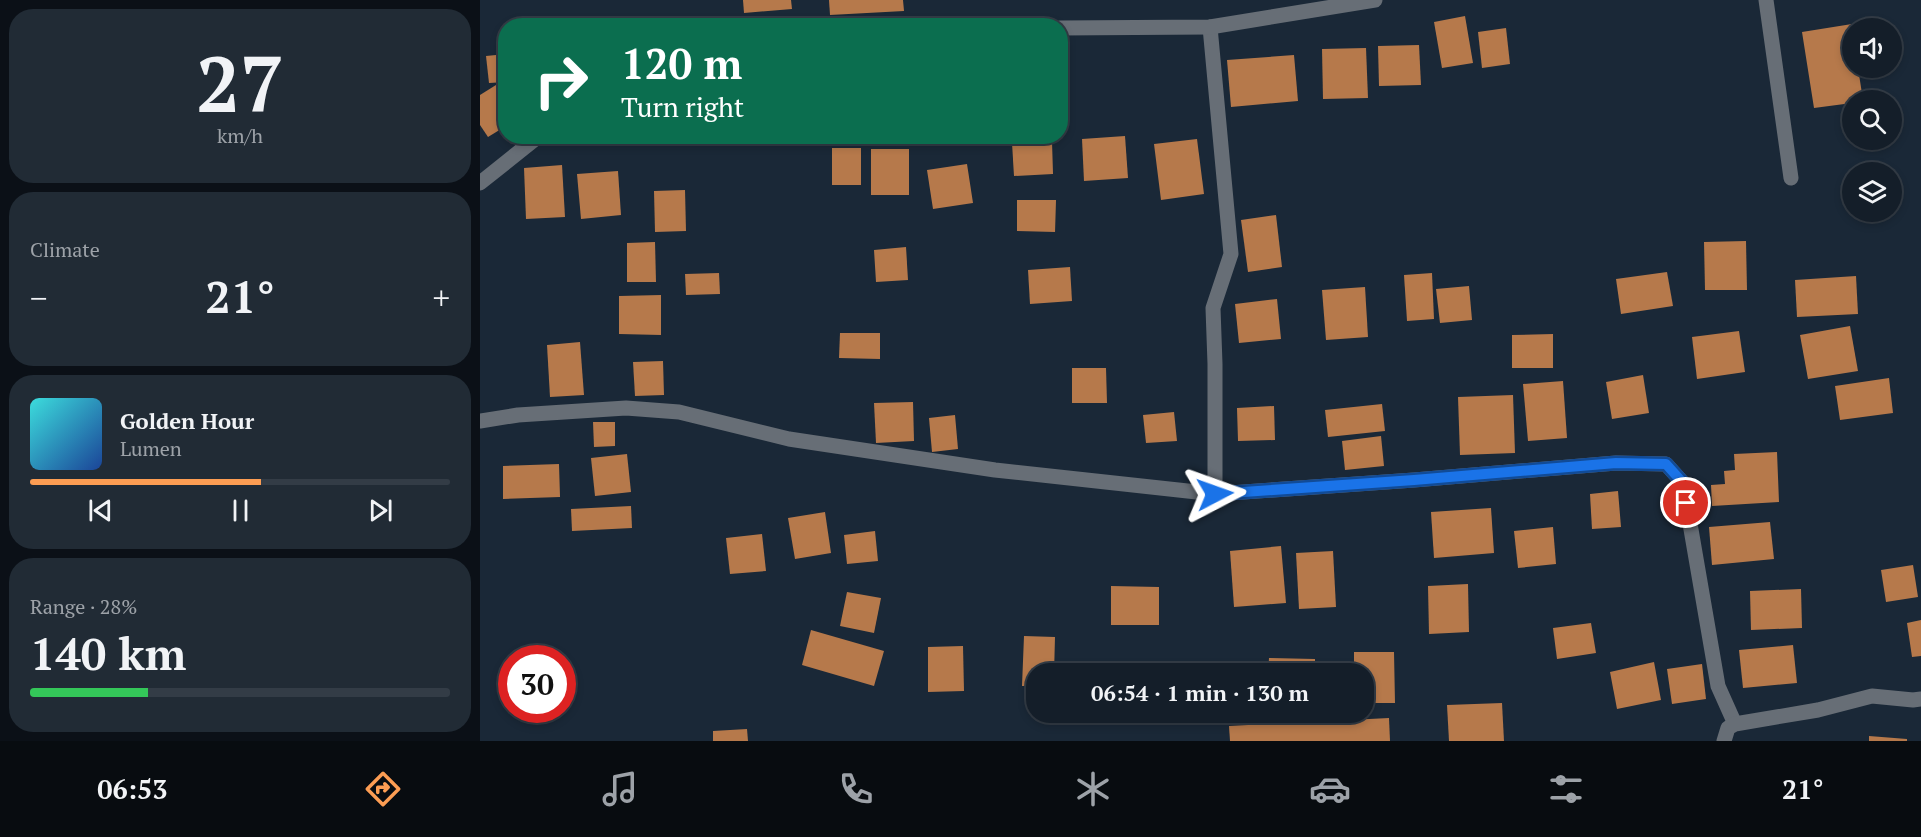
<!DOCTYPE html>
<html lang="en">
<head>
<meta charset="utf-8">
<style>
  :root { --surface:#141e29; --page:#212b35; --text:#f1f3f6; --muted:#9da2a8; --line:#333c46; --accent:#fc9d53 }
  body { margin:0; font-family:"PT Serif",serif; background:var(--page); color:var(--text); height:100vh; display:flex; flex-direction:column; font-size:22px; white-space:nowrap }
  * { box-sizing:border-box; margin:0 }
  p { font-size:20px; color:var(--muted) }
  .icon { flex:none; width:33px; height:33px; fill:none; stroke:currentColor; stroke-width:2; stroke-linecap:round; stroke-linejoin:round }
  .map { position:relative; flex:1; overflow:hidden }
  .drawer { display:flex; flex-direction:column; gap:9px; padding:9px; background:#0b1017; width:480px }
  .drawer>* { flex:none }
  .top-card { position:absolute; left:18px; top:18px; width:570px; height:126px; border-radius:24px; box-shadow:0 3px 9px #0003,0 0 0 2px var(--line); background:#0b6e4f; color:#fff; overflow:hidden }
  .buttons { position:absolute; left:1362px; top:18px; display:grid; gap:12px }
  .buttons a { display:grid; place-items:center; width:60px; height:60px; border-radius:50%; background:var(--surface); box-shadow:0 3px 9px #0003,0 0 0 2px var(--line); font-size:30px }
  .speed { position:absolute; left:18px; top:645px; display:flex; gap:12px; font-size:30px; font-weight:700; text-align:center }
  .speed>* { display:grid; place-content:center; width:78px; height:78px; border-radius:50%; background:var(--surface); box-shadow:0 3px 9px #0003,0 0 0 2px var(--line); line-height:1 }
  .speed .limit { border:9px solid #d22; background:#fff; color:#111 }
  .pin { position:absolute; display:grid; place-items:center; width:51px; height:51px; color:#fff; margin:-26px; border:3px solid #fff; border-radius:50%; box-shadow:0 2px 6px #0007 }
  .me { position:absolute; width:66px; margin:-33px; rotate:86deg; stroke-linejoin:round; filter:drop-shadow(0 0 4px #0008) }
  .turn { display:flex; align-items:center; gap:21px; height:126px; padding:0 24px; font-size:27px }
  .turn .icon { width:78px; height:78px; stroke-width:2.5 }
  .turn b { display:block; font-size:42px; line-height:51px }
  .big { font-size:45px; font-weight:700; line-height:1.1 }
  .drawer .tile { flex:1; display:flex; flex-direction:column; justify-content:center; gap:9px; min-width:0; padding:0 21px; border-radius:24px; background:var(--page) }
  .drawer .dial { align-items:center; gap:0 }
  .dial b { font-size:78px; line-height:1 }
  .song { display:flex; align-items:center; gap:18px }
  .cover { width:72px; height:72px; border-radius:9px; background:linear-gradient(135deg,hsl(180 70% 55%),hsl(220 70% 35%)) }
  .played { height:6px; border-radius:3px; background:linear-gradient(90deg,var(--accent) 55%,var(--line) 55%) }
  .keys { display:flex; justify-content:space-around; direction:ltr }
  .heat { display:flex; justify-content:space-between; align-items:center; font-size:33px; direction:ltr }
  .charge { height:9px; border-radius:4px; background:linear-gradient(90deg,#34c759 28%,var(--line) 0) }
  .trip { position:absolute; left:546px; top:663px; width:348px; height:60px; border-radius:24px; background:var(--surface); box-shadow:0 3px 9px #0003,0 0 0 2px var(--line); font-weight:700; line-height:60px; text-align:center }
  .tabs { display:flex; height:96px; justify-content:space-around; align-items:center; background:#080c10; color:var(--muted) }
  .tabs .icon { width:42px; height:42px }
  .tabs .active { color:var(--accent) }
  .tabs b { font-size:27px; color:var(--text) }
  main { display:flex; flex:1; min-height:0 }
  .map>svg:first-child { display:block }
  .building { fill:#b6794b }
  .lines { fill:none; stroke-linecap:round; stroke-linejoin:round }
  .minor { stroke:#676e76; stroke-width:15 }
  .route-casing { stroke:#114b97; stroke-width:15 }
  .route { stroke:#1a73e8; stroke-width:10 }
</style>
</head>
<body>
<main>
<section class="drawer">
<div class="tile dial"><b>27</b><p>km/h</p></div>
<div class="tile"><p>Climate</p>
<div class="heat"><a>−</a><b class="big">21°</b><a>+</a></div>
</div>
<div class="tile">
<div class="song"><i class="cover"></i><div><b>Golden Hour</b><p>Lumen</p></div></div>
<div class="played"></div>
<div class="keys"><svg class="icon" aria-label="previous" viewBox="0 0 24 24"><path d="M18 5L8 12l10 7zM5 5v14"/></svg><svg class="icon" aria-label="pause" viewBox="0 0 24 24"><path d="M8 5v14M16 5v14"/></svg><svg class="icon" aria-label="next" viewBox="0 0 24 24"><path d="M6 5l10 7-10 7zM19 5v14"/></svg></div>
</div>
<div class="tile"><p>Range · 28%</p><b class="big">140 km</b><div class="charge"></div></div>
</section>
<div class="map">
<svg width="1441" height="741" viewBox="0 0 1441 741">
  <rect width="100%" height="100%" fill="#1a2837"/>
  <g class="building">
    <path d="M263 0H311L312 9 264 13Z"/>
    <path d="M349 0H423L424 11 350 15Z"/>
    <path d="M985 16 993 63 962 68 954 22Z"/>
    <path d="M1372 24V68H1378L1383 100H1372V103L1334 108 1322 32Z"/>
    <path d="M1026 28 1030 64 1002 68 998 32Z"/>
    <path d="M939 45 941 85 899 86 898 46Z"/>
    <path d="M886 48 888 98 843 99 842 49Z"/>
    <path d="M26 54V82L9 83 6 56Z"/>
    <path d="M814 55 818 101 751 107 747 60Z"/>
    <path d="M16 85 26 99V126L8 137 0 125V95Z"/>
    <path d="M85 136H104V145L85 146Z"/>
    <path d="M645 136 648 178 604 181 602 139Z"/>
    <path d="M717 139 724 194 681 200 674 144Z"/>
    <path d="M572 141 573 174 534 176 532 143Z"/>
    <rect x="352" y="148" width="29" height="37"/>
    <rect x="391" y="149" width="38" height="46"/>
    <path d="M487 164 493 203 453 209 447 170Z"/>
    <path d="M82 165 85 217 46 219 44 168Z"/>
    <path d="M138 171 141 215 101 219 97 174Z"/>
    <path d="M205 190 206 231 175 232 174 191Z"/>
    <path d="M537 200H576L575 232 537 231Z"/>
    <path d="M796 215 802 267 768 272 761 220Z"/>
    <path d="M1266 241 1267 290H1225L1224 242Z"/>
    <path d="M175 242 176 282H147V243Z"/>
    <path d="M426 247 428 280 396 282 394 250Z"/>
    <path d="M590 267 592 301 550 304 548 270Z"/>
    <path d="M1187 272 1193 306 1141 314 1136 279Z"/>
    <path d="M239 273 240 294 206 295 205 274Z"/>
    <path d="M952 273 954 319 927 321 924 275Z"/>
    <path d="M1376 276 1378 314 1317 317 1315 280Z"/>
    <path d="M989 286 992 320 960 323 956 289Z"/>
    <path d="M885 287 888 337 846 340 842 290Z"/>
    <path d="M181 295V335L139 334V296Z"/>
    <path d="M797 299 801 339 759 343 755 304Z"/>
    <path d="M1370 326 1378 371 1328 379 1320 335Z"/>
    <path d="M1259 331 1265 372 1217 379 1212 337Z"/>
    <path d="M360 333H400V359L359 358Z"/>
    <path d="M1073 334V368H1032V335Z"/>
    <path d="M100 342 104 395 70 397 67 345Z"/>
    <path d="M183 361 184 395 155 396 153 362Z"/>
    <path d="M592 368H626L627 403H592Z"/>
    <path d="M1163 375 1169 413 1132 419 1126 382Z"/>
    <path d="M1409 378 1413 413 1360 420 1355 386Z"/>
    <path d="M1083 381 1087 438 1048 441 1043 384Z"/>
    <path d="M1033 395 1035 453 980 455 978 397Z"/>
    <path d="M433 402 434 441 396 443 394 403Z"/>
    <path d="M902 404 905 431 848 437 845 410Z"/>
    <path d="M794 406 795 440 758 441 757 408Z"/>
    <path d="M694 412 697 441 666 443 663 415Z"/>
    <path d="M475 415 478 449 452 452 449 418Z"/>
    <path d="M113 422H135V446L114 447Z"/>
    <path d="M901 436 904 466 865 470 862 441Z"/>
    <path d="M1297 452 1299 502 1232 506 1231 485 1245 484 1244 471 1255 470 1254 454Z"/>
    <path d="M147 454 151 492 115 496 111 458Z"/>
    <path d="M79 464 80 497 23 499V466Z"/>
    <path d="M1138 491 1141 527 1112 529 1110 494Z"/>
    <path d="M151 506 152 528 92 531 91 509Z"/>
    <path d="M1011 508 1014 553 954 558 951 512Z"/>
    <path d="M345 512 351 553 315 559 308 518Z"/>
    <path d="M1290 522 1294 559 1232 565 1229 527Z"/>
    <path d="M1073 527 1076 564 1038 568 1034 531Z"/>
    <path d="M395 531 398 561 367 564 364 535Z"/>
    <path d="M282 534 286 571 250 574 246 538Z"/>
    <path d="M801 546 806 603 754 607 750 551Z"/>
    <path d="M853 551 856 607 819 609 816 553Z"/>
    <path d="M1433 565 1438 597 1406 602 1401 570Z"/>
    <path d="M988 584 989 632 949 634 948 586Z"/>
    <path d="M631 586 679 587V625H631Z"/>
    <path d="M1321 589 1322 628 1271 630 1270 591Z"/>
    <path d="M367 592 401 598 394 633 360 626Z"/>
    <path d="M1441 620V656L1432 657 1427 623Z"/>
    <path d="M1111 623 1116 653 1077 659 1073 628Z"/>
    <path d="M331 630 404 651 394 686 322 665Z"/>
    <path d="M544 636 575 637 574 674H556V686H542Z"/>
    <path d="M1313 645 1317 683 1263 688 1259 650Z"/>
    <path d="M483 646 484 691 448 692V647Z"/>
    <path d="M874 652H914L915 703H884V674H874Z"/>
    <path d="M789 658 835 659V674H788Z"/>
    <path d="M1174 662 1181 700 1137 709 1130 672Z"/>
    <path d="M1222 664 1226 699 1192 704 1187 669Z"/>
    <path d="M1022 703 1024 741H969L967 705Z"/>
    <path d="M909 718 910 741H750L749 726Z"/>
    <path d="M267 729 268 741H233V731Z"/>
    <path d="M1389 736 1427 739V741H1389Z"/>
  </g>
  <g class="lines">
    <g class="minor">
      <path d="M1286 0 1311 178"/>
      <path d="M730 27 751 254 733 308 735 364V494"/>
      <path d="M580 28 730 27 895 0"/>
      <path d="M0 183 59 136"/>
      <path d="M0 421 38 415 146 408 199 412 309 439 515 470 735 494 934 480 1136 463 1186 464 1203 483 1238 686 1255 724"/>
      <path d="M1244 741 1248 728 1255 724 1338 710 1392 696 1433 700 1441 699"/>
    </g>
  </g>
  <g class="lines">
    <defs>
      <path id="route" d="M735 494 934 480 1136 463 1186 464 1203 483 1206 503"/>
    </defs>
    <use href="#route" class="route-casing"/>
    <use href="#route" class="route"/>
  </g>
</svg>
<div class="buttons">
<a><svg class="icon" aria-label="sound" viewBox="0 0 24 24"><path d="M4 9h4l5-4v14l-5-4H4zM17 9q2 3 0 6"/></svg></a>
<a><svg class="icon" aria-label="search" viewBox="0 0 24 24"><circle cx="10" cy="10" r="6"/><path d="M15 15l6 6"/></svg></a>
<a><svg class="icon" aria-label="layers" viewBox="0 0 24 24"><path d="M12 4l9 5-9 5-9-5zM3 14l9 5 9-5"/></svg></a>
</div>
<div class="speed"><div class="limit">30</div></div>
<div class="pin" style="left:1206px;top:503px;background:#d93025"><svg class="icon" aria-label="arrive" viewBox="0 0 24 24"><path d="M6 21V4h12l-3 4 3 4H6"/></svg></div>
<svg class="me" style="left:735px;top:494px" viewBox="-20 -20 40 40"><path d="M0-17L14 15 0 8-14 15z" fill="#1a73e8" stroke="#fff" stroke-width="4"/></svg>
<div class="trip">06:54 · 1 min · 130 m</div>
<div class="top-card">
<div class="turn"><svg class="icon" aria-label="right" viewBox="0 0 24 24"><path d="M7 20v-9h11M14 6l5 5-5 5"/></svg><div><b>120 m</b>Turn right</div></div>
</div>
</div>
</main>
<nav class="tabs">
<b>06:53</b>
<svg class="icon active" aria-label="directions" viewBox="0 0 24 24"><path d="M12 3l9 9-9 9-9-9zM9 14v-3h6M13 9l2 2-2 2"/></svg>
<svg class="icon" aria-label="music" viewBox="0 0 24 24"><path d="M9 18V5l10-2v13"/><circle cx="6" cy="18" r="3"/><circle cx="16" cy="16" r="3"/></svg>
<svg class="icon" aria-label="phone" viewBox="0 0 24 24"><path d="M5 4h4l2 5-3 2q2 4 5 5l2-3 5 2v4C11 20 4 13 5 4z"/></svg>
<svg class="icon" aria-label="climate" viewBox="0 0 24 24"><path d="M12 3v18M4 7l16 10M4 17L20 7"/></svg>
<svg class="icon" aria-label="car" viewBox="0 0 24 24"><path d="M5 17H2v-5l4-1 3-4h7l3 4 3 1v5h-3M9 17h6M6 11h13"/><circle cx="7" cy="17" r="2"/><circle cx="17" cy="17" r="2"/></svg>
<svg class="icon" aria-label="filters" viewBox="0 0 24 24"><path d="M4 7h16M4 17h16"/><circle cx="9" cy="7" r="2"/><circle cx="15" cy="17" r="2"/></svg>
<b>21°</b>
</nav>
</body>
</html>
